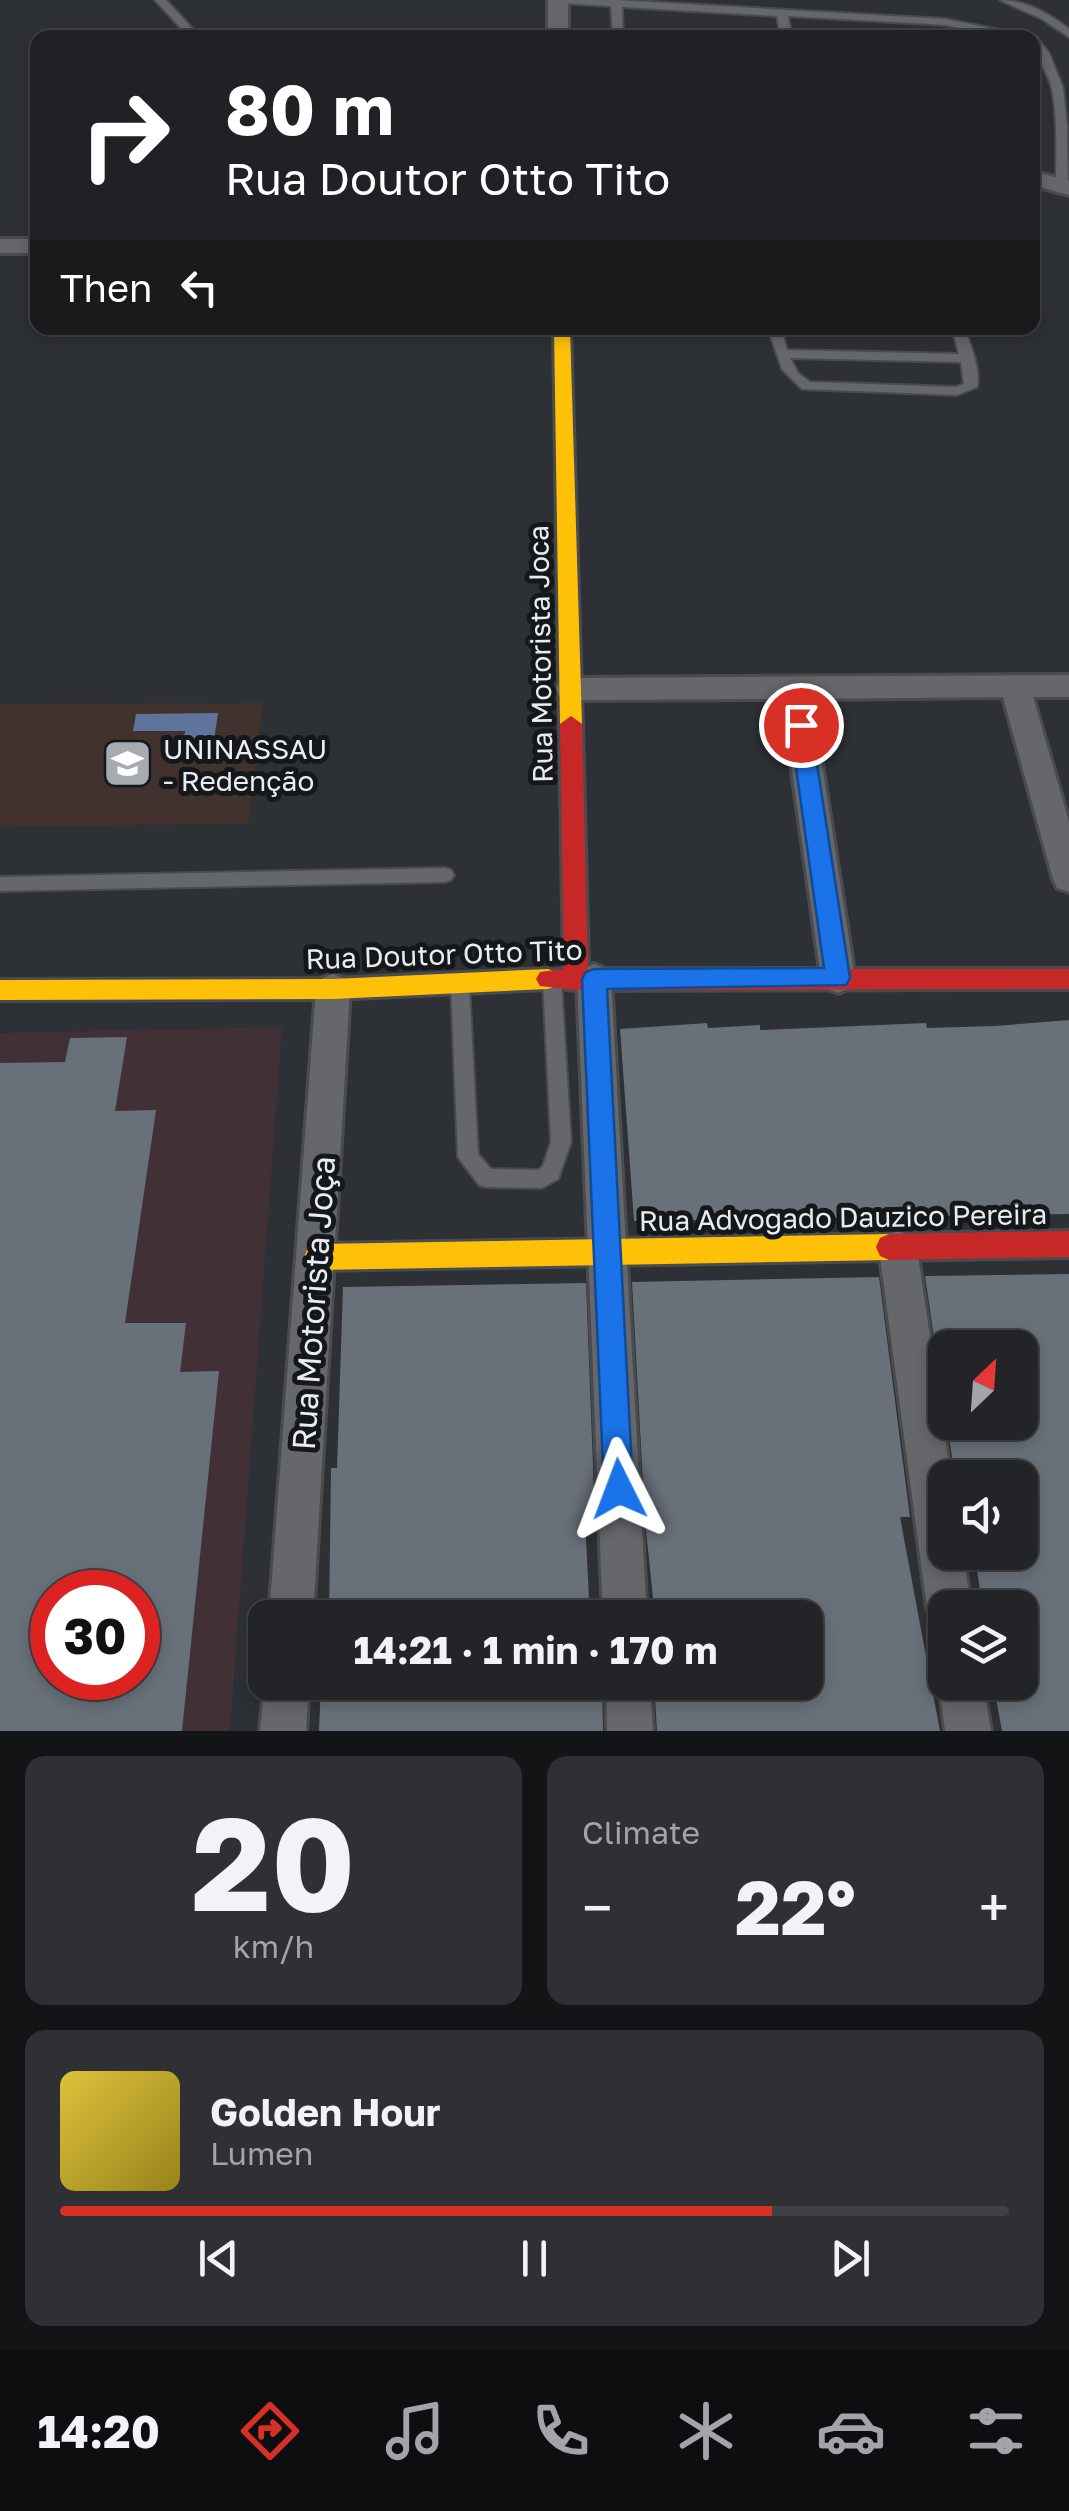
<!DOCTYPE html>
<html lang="en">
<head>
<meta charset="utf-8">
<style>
  :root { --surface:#222427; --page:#2e3033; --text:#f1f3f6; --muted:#a2a4a7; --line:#3f4144; --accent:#d93025 }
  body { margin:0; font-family:"Golos Text",sans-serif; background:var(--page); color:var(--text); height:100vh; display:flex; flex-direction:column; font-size:38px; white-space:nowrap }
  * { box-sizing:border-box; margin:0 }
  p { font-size:32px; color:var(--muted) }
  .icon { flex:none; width:55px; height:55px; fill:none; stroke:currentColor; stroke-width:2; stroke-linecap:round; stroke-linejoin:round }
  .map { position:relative; height:1731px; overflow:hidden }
  .details { display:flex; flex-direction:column; gap:25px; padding:25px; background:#131415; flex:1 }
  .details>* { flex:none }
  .banner { position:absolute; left:30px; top:30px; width:1010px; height:305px; border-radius:20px; box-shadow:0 5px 15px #0003,0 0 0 2px var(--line); background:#202124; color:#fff; overflow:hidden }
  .needle { width:65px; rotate:25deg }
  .fabs { position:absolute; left:928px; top:1330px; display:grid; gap:20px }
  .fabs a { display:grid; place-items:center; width:110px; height:110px; border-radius:20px; background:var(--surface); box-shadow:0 5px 15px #0003,0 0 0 2px var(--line); font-size:50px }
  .speed { position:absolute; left:30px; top:1570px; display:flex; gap:20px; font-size:50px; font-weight:700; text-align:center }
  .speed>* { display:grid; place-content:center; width:130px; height:130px; border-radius:50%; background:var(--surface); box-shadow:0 5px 15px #0003,0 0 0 2px var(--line); line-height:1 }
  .speed .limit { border:15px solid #d22; background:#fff; color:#111 }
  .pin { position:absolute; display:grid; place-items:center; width:85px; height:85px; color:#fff; margin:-42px; border:5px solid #fff; border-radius:50%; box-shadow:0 2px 10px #0007 }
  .me { position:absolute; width:110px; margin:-55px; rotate:357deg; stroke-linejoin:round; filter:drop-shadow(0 0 8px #0008) }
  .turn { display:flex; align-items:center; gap:35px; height:210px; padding:0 30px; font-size:45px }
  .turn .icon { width:130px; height:130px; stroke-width:2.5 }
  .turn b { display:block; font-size:70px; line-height:85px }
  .then { display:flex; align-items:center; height:95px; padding:0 30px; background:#0003; gap:20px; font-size:38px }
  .big { font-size:75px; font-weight:700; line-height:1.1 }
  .details .widget { flex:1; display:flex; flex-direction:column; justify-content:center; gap:15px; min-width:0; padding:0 35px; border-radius:20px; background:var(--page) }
  .details .dial { align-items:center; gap:0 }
  .dial b { font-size:130px; line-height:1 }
  .song { display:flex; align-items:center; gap:30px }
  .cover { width:120px; height:120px; border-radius:15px; background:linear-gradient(135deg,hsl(50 70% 55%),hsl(50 70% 35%)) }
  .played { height:10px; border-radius:5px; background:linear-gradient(90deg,var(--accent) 75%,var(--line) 75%) }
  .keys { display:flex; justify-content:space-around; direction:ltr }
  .heat { display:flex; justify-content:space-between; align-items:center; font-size:55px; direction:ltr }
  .details .tiles { flex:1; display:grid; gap:25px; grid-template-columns:1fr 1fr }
  .widget:last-child { grid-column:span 2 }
  .trip { position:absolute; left:248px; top:1600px; width:575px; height:100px; border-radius:20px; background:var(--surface); box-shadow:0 5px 15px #0003,0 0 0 2px var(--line); font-weight:700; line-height:100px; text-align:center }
  .menu { display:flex; height:160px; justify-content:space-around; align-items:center; background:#0e0e10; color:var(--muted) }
  .menu .icon { width:70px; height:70px }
  .menu .selected { color:var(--accent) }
  .menu b { font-size:45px; color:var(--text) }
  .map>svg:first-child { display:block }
  .education { fill:#42322e }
  .medical { fill:#413137; fill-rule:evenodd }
  .water { fill:#5f749a }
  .building { fill:#687079; fill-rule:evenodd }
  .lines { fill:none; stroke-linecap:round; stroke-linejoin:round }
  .lane-casing { stroke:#494b4f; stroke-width:4 }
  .street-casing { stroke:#494b4f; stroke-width:6 }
  .slow-casing { stroke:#494b4f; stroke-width:6 }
  .jam-casing { stroke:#494b4f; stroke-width:6 }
  .lane { fill:#65676a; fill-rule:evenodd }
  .street { fill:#65676a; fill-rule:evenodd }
  .slow { fill:#ffc107; fill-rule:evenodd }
  .jam { fill:#c62828; fill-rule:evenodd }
  .route { fill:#1a73e8; stroke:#114b97; stroke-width:2.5 }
  .labels { text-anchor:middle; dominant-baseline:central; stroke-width:10; stroke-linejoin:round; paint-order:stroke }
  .street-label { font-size:28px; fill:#e9edf1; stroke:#15181b }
  .poi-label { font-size:28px; fill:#e9edf1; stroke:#15181b; text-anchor:start }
  .near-street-label { font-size:32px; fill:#e9edf1; stroke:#15181b }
</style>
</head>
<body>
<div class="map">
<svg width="1069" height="1731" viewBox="0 0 1069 1731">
  <rect width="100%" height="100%" fill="#2d3034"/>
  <path class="education" d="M263 703 248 824 0 826V704Z"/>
  <path class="medical" d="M282 1027 230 1731H0V1033ZM52 1592H138V1678H52Z"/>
  <path class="water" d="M218 713 213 748 183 749 185 731H133L136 714Z"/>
  <g class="building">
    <path d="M1069 1020V1214L634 1221 620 1029 707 1023 708 1028 760 1025V1030L926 1023 927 1028 995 1026Z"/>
    <path d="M127 1037 115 1111 156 1110 125 1323H186L180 1372 219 1371 182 1731H0V1063L65 1062 70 1038ZM52 1592H138V1678H52Z"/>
    <path d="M1069 1274V1731H1002L993 1682H1020V1608H983L974 1552H1020V1478H955L947 1422H1020V1348H945V1412L925 1276Z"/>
    <path d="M879 1277 910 1517H900L940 1731H657L654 1682H805V1618H655L645 1520 632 1282Z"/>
    <path d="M586 1283 595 1519H585L590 1618H329L331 1468H337L343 1287Z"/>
    <path d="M321 1682H602L603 1731H319Z"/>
  </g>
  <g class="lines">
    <defs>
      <g id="lane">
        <path d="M155 0H166L201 38H190Z"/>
        <path d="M553 0H617L945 19 1036 37 1049 53 1063 88 1067 127 1068 185 1062 189 1056 185C1056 153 1058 120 1052 89 1048 71 1032 52 1032 38H1008L945 25 788 16 792 38H781L777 16 622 7 623 38H613L611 6 558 3Z"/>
        <path d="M1000 0C1026 0 1049 14 1069 29V37L1042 19Z"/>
        <path d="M768 328H781L787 350 959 354 952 328H965C970 346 981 368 977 387L957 395 802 389 782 369ZM790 358 961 362 964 384 956 387 810 382 798 373Z"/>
        <path d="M445 868 451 870 454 875 451 880 445 882 0 891V877Z"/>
        <path d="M552 972 559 974 561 980 571 1142 558 1179 542 1188 486 1187 479 1185 458 1157 451 984 453 978 460 976 467 978 469 984 478 1154 491 1169 539 1170 543 1166 551 1142 543 980 545 974Z"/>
      </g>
      <g id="street">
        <rect x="548" y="0" width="20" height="38"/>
        <path d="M1032 171 1069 181V195L1032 185Z"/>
        <rect x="0" y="239" width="38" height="14"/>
        <path d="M1069 675V697H1033L1069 822V892L1057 888 1053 879 1003 697 812 699 855 978 850 988 838 993 826 988 821 978 782 699 571 700 560 697 556 689 560 681 571 678Z"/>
        <path d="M594 964 606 969 611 979 647 1618H603L577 979 582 969Z"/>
        <path d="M333 974 345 979 350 989 313 1618H269L316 989 321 979Z"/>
        <path d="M898 1231 912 1236 917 1249 951 1478H945V1552H963L971 1608H945V1628L934 1623 927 1608 879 1249 884 1236Z"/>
        <path d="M945 1667V1682H983L991 1731H945L939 1682Z"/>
        <path d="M265 1681 309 1682 306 1731H260Z"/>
        <path d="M606 1682H650L653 1731H607Z"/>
      </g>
      <g id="slow">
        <path d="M554 328H570L582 724 571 732 560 724Z"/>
        <path d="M548 969 556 972 560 979 556 986 548 989 333 999 0 1000V980L333 979Z"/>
        <path d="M889 1234 898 1238 902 1247 898 1256 889 1260 317 1270 308 1266 304 1257 308 1248 317 1244Z"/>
      </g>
      <g id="jam">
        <path d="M571 716 582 724 588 969H1069V989L576 990 540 986 536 979 540 972 564 969 560 724Z"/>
        <path d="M1069 1231V1257L889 1260 880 1256 876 1247 880 1238 889 1234Z"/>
      </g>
    </defs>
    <use href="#lane" class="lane-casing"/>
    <use href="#street" class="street-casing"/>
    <use href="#slow" class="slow-casing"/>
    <use href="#jam" class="jam-casing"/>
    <use href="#lane" class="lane"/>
    <use href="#street" class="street"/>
    <use href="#slow" class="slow"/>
    <use href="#jam" class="jam"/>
  </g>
  <path class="route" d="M801 717 811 725 850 978 846 985 607 989 633 1489 629 1500 619 1504 608 1500 604 1489 582 979 586 972 594 969 824 968 790 725Z"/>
  <defs>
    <symbol id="university-square" viewBox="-11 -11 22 22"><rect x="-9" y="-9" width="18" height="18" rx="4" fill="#a7abaf" stroke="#15181b"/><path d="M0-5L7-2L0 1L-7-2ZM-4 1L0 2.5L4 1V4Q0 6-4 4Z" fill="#fff"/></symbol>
  </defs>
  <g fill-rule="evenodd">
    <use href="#university-square" x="100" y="736" width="55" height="55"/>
  </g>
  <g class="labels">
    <g class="street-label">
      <text transform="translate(540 654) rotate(-91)">Rua Motorista Joca</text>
      <text transform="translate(444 954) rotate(-2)">Rua Doutor Otto Tito</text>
      <text transform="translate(843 1217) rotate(-1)">Rua Advogado Dauzico Pereira</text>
    </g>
    <g class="poi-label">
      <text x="163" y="748">UNINASSAU<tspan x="163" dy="32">- Redenção</tspan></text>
    </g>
    <g class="near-street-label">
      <text transform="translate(313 1303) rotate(-86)">Rua Motorista Joça</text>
    </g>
  </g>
</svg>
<div class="fabs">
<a><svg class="needle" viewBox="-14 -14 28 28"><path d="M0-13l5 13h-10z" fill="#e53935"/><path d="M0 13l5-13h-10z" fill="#a2a4a7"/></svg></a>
<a><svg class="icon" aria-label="sound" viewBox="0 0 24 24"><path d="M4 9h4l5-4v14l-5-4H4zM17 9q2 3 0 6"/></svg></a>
<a><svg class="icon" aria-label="layers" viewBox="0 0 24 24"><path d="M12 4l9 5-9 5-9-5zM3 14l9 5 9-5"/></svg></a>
</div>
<div class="speed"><div class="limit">30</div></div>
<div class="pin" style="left:801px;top:725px;background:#d93025"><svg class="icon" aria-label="arrive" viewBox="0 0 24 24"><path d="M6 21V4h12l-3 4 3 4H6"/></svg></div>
<svg class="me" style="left:619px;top:1489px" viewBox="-20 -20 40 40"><path d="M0-17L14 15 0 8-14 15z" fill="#1a73e8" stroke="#fff" stroke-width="4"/></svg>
<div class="trip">14:21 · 1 min · 170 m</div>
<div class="banner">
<div class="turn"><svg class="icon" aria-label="right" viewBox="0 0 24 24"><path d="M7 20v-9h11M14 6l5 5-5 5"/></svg><div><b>80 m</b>Rua Doutor Otto Tito</div></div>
<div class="then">Then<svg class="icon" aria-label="left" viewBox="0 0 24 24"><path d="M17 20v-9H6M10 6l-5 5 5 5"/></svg></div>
</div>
</div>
<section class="details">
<div class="tiles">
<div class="widget dial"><b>20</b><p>km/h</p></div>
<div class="widget"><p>Climate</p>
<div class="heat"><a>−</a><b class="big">22°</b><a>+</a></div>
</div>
<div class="widget">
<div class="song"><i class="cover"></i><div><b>Golden Hour</b><p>Lumen</p></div></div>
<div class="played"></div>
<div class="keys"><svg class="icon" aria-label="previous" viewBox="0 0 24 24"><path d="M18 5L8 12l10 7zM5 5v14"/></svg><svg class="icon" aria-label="pause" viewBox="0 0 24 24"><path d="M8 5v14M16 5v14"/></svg><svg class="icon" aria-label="next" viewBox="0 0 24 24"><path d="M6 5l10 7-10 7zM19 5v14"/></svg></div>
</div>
</div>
</section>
<nav class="menu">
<b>14:20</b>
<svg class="icon selected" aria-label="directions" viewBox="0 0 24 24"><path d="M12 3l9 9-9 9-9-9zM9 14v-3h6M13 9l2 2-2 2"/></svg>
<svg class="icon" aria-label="music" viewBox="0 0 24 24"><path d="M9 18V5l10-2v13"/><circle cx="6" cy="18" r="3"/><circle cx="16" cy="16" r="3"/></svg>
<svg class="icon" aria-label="phone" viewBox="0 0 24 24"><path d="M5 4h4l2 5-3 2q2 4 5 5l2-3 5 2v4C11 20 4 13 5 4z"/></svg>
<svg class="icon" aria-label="climate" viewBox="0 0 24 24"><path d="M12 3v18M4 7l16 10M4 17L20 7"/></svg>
<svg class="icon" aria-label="car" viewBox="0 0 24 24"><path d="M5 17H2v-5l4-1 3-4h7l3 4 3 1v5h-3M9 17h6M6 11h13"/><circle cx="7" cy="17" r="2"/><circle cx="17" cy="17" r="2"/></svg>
<svg class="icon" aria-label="filters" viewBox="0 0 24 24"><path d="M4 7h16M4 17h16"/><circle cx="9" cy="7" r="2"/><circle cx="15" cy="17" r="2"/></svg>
</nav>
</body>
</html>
